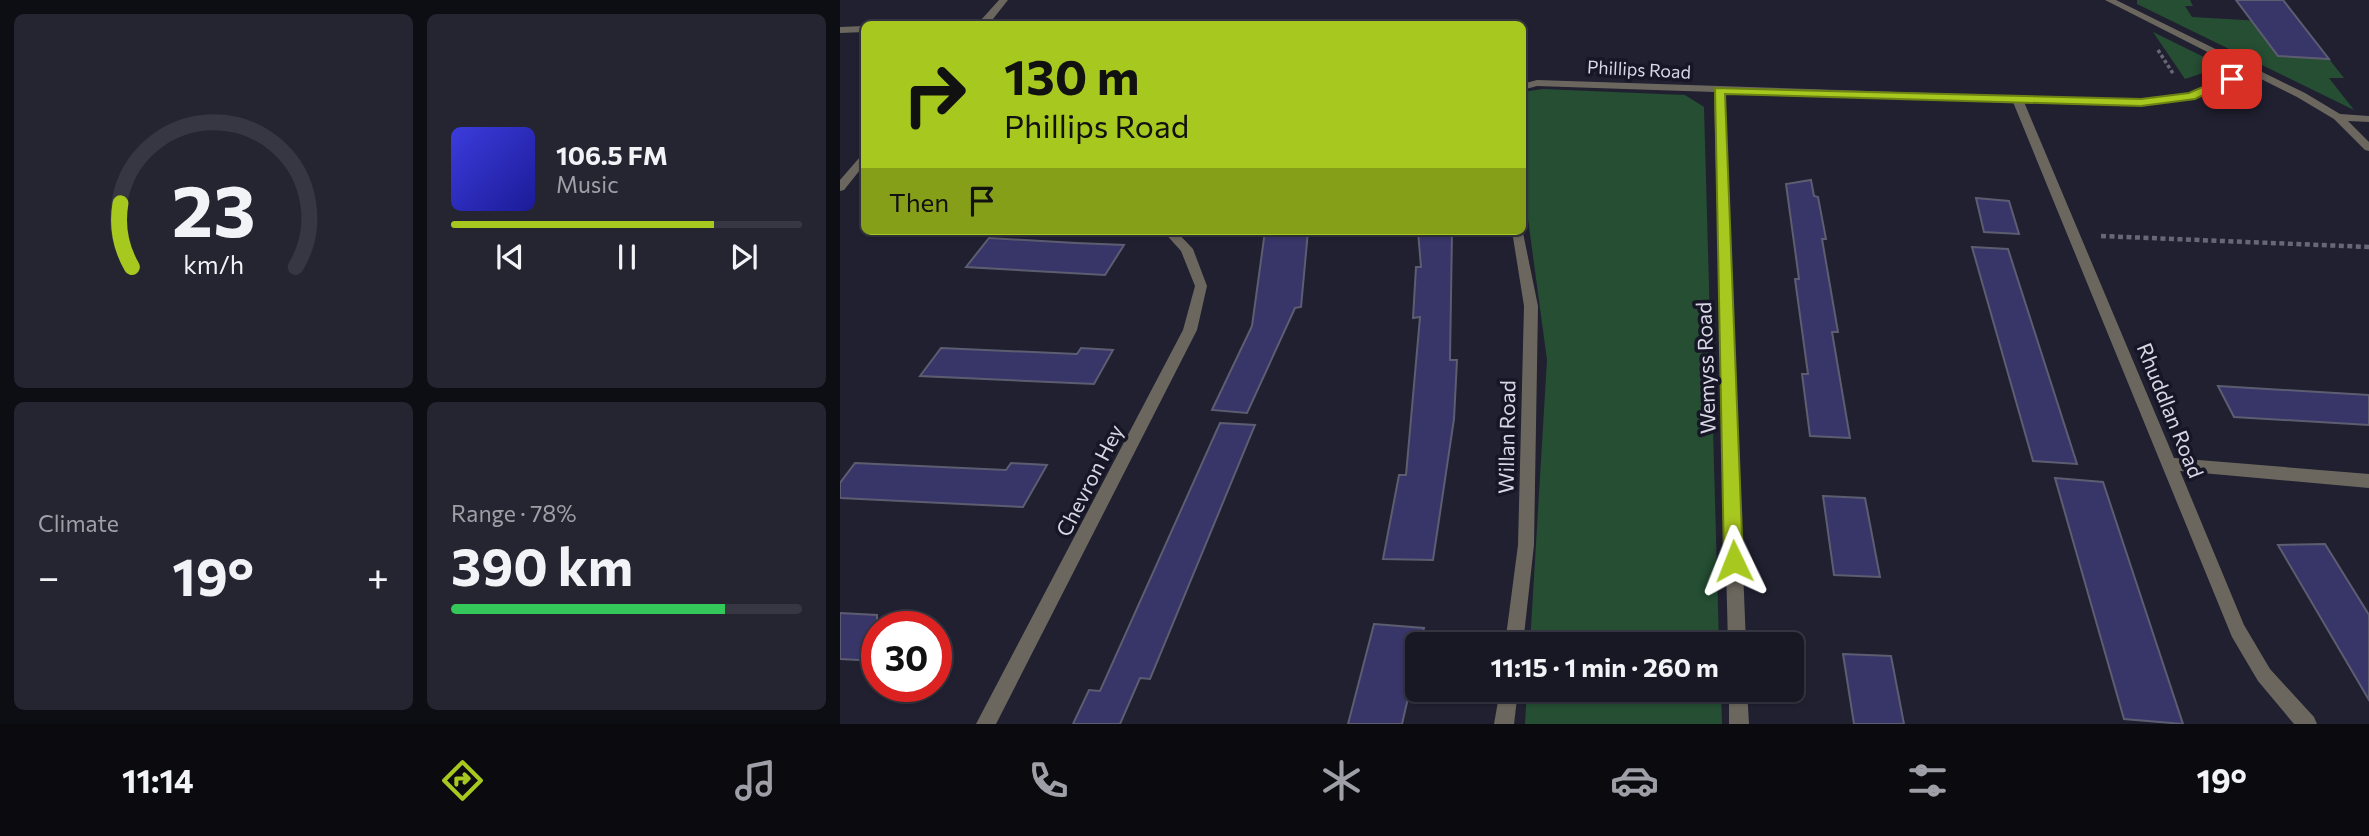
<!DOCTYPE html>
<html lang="en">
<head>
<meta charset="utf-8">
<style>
  :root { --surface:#181825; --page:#252532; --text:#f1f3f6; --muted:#9fa0a7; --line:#363742; --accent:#a7c81f }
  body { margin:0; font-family:Commissioner,sans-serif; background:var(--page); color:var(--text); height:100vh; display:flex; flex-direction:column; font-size:26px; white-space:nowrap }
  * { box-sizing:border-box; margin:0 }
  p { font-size:23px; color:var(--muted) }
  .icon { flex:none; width:38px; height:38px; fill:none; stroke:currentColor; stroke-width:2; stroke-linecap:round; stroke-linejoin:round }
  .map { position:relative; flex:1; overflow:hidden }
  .sheet { display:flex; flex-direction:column; gap:14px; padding:14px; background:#0d0d14; width:840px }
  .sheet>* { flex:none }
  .top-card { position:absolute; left:21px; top:21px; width:665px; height:214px; border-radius:10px; box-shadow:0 2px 5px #0004,0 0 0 2px var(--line); background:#a7c81f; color:#111; overflow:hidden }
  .speed { position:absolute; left:21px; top:611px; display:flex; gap:14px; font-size:35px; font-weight:700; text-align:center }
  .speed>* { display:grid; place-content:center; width:91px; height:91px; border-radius:50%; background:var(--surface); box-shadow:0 2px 5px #0004,0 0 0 2px var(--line); line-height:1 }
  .speed .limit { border:10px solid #d22; background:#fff; color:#111 }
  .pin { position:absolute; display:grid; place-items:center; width:60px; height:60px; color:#fff; margin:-30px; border-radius:14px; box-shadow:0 4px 10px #0006 }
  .me { position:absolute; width:77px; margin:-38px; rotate:358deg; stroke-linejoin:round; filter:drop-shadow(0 0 5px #0008) }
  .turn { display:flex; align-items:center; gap:24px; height:147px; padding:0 28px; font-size:32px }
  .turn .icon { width:91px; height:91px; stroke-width:2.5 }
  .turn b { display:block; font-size:49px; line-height:60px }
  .then { display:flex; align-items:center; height:66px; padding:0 28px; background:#0003; gap:14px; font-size:26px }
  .big { font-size:52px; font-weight:700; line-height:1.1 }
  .sheet .card { flex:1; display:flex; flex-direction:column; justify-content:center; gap:10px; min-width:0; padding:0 24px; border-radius:10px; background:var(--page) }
  .sheet .dial { align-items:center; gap:0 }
  .dial svg { height:182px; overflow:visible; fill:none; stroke:var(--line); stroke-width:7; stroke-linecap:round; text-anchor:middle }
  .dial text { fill:var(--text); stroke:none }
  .song { display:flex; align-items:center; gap:21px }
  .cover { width:84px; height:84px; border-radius:10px; background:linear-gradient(135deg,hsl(240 70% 55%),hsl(240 70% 35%)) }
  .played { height:7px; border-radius:4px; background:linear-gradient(90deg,var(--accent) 75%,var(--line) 75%) }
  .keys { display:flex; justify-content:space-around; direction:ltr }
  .heat { display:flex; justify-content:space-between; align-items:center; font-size:38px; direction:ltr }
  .charge { height:10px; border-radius:5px; background:linear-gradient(90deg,#34c759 78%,var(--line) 0) }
  .sheet .tiles { flex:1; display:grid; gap:14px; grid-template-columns:repeat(2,1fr) }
  .trip { position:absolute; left:565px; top:632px; width:399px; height:70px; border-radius:10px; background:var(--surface); box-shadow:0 2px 5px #0004,0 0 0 2px var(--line); font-weight:700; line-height:70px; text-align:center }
  .menu { display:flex; height:112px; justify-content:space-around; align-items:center; background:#0a0a0f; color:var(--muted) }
  .menu .icon { width:49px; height:49px }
  .menu .current { color:var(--accent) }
  .menu b { font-size:32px; color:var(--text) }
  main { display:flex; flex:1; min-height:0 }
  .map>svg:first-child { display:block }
  .green { fill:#254e33 }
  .building { fill:#383569; stroke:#5d5d72; stroke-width:2 }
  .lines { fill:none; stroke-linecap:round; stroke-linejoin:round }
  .path-far1 { stroke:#676877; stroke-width:3.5; stroke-dasharray:3.5 2.5; stroke-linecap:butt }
  .path { stroke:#676877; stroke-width:4.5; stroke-dasharray:5 3.5; stroke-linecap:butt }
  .street { fill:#6c675e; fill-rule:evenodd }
  .route { fill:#a7c81f; stroke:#6d8214; stroke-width:2 }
  .labels { text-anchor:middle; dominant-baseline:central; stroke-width:7; stroke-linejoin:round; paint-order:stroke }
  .far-street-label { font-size:18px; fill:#d6d7e3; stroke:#171627 }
  .street-label { font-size:21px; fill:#d6d7e3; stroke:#171627 }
</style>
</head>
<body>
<main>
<section class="sheet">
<div class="tiles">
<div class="card dial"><svg viewBox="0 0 100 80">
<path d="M14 69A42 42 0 1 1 86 69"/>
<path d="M14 69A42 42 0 0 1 9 41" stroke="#a7c81f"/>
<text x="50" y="56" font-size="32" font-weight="700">23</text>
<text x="50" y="72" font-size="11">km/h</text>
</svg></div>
<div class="card">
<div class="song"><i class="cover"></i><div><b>106.5 FM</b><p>Music</p></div></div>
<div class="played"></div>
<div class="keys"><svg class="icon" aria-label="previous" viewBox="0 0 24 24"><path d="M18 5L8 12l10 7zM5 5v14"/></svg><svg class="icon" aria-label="pause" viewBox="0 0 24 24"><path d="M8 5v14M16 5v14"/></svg><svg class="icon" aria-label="next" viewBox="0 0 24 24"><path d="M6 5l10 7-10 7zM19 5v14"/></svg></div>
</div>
<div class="card"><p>Climate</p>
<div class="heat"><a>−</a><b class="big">19°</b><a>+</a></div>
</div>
<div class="card"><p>Range · 78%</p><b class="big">390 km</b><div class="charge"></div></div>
</div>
</section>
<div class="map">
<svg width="1529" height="724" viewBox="0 0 1529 724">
  <rect width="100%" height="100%" fill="#202031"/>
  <g class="green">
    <path d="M1297 0H1350L1353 6H1345L1352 17 1421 21 1429 44 1438 56 1489 59 1504 78H1489L1514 110 1297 4Z"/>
    <path d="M1313 32 1368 59 1372 70 1345 79Z"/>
    <path d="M703 89 845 95 864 107 879 644H690L707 360 683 182 682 92Z"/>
    <path d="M687 690H881L882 724H685Z"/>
  </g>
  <g class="building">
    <path d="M1396 0H1443L1489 59 1438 56Z"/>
    <path d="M971 180 974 196 978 197 986 239H982L998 332H992L1010 438 970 436 962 374H968L955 279H959L946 184Z"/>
    <path d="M1136 198 1169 201 1179 234 1144 232Z"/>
    <path d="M425 231H468L461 307 455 308 407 413 372 410 412 326Z"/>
    <path d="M578 231H612L610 360H617L614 419 593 560 543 559 559 475H566L580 317 573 318 576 267H581Z"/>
    <path d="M149 238 236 243 284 245 265 275 126 267Z"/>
    <path d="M1132 247 1168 249 1237 464 1193 461Z"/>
    <path d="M101 348 237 354 241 348 273 350 254 384 80 376Z"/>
    <path d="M1378 386 1529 395V425L1394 417Z"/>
    <path d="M380 423 415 425 310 679 300 678 280 724H233L249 690 260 691Z"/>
    <path d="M15 463 166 470 171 463 207 465 183 507 0 498V483Z"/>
    <path d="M1215 478 1263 482 1343 724 1284 719Z"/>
    <path d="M983 496 1025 498 1040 577 994 575Z"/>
    <path d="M1485 544 1529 615V700L1438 545Z"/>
    <path d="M0 613 37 615V661L0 659Z"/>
    <path d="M534 624 584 628 580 644H578V655L562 724H508Z"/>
    <path d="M1003 654 1051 656 1064 724H1014Z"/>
  </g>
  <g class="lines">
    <path class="path-far1" d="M1318 50 1334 75"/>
    <path class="path" d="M1261 236 1529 247"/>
    <g class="street">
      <path d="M159 0H168L149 24H102L107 21 141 20Z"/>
      <path d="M1265 0H1276L1465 93 1500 114 1529 116V122L1508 121 1529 142V151L1525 150 1494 119 1457 97 1411 74 1355 98 1301 106 1184 102 1334 458 1529 474V488L1340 471 1404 625 1430 669 1474 717 1477 724H1454L1418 681 1392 637 1173 102 884 92 906 644H888L874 92 697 86 682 90V84L697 80 1301 100 1349 93 1403 70Z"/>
      <path d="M24 26V32L0 33V27Z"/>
      <path d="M24 156V165L4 190 0 191V180L20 157Z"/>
      <path d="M682 228 698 306 694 545 683 644H665L678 545 684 306 672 231H682Z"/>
      <path d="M323 231H336L353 249 367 286 357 330 156 724H136L343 330 355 286 341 251Z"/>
      <path d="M660 690H678L674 724H654Z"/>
      <path d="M889 690H907L909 724H889Z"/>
    </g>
  </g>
  <path class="route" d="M1388 76 1397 79 1355 99 1301 106 885 94 903 561 901 567 894 570 887 567 884 561 875 88 1301 99 1349 93Z"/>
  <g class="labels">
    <g class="far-street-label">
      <text transform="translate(799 69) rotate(3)">Phillips Road</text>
    </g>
    <g class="street-label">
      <text transform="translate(865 368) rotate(-92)">Wemyss Road</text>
      <text transform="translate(1331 410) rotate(68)">Rhuddlan Road</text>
      <text transform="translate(666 437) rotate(-89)">Willan Road</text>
      <text transform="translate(249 480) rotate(-63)">Chevron Hey</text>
    </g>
  </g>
</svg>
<div class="speed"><div class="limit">30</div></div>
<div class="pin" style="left:1392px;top:79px;background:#d93025"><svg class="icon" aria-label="arrive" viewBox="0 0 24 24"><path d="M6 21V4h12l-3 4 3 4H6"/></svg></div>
<svg class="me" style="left:894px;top:561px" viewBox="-20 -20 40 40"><path d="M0-17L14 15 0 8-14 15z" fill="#a7c81f" stroke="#fff" stroke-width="4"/></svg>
<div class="trip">11:15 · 1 min · 260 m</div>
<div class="top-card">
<div class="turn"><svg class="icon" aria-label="right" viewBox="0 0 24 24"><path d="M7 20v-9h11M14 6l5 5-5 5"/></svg><div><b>130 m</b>Phillips Road</div></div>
<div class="then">Then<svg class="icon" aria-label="arrive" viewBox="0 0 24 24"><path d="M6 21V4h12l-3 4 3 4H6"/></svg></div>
</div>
</div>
</main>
<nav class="menu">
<b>11:14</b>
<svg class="icon current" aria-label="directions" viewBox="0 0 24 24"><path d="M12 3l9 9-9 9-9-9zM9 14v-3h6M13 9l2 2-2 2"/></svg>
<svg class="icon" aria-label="music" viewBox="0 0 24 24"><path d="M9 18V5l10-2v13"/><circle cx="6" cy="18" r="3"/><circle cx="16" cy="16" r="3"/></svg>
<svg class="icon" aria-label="phone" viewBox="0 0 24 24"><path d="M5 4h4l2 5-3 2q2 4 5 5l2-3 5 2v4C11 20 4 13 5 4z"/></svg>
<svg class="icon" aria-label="climate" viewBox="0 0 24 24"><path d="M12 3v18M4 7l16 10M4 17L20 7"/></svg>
<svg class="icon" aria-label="car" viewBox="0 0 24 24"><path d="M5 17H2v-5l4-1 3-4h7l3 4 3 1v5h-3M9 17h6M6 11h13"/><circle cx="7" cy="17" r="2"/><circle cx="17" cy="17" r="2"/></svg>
<svg class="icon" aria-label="filters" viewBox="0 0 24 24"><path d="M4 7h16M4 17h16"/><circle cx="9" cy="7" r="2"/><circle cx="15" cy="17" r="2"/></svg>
<b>19°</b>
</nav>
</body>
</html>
